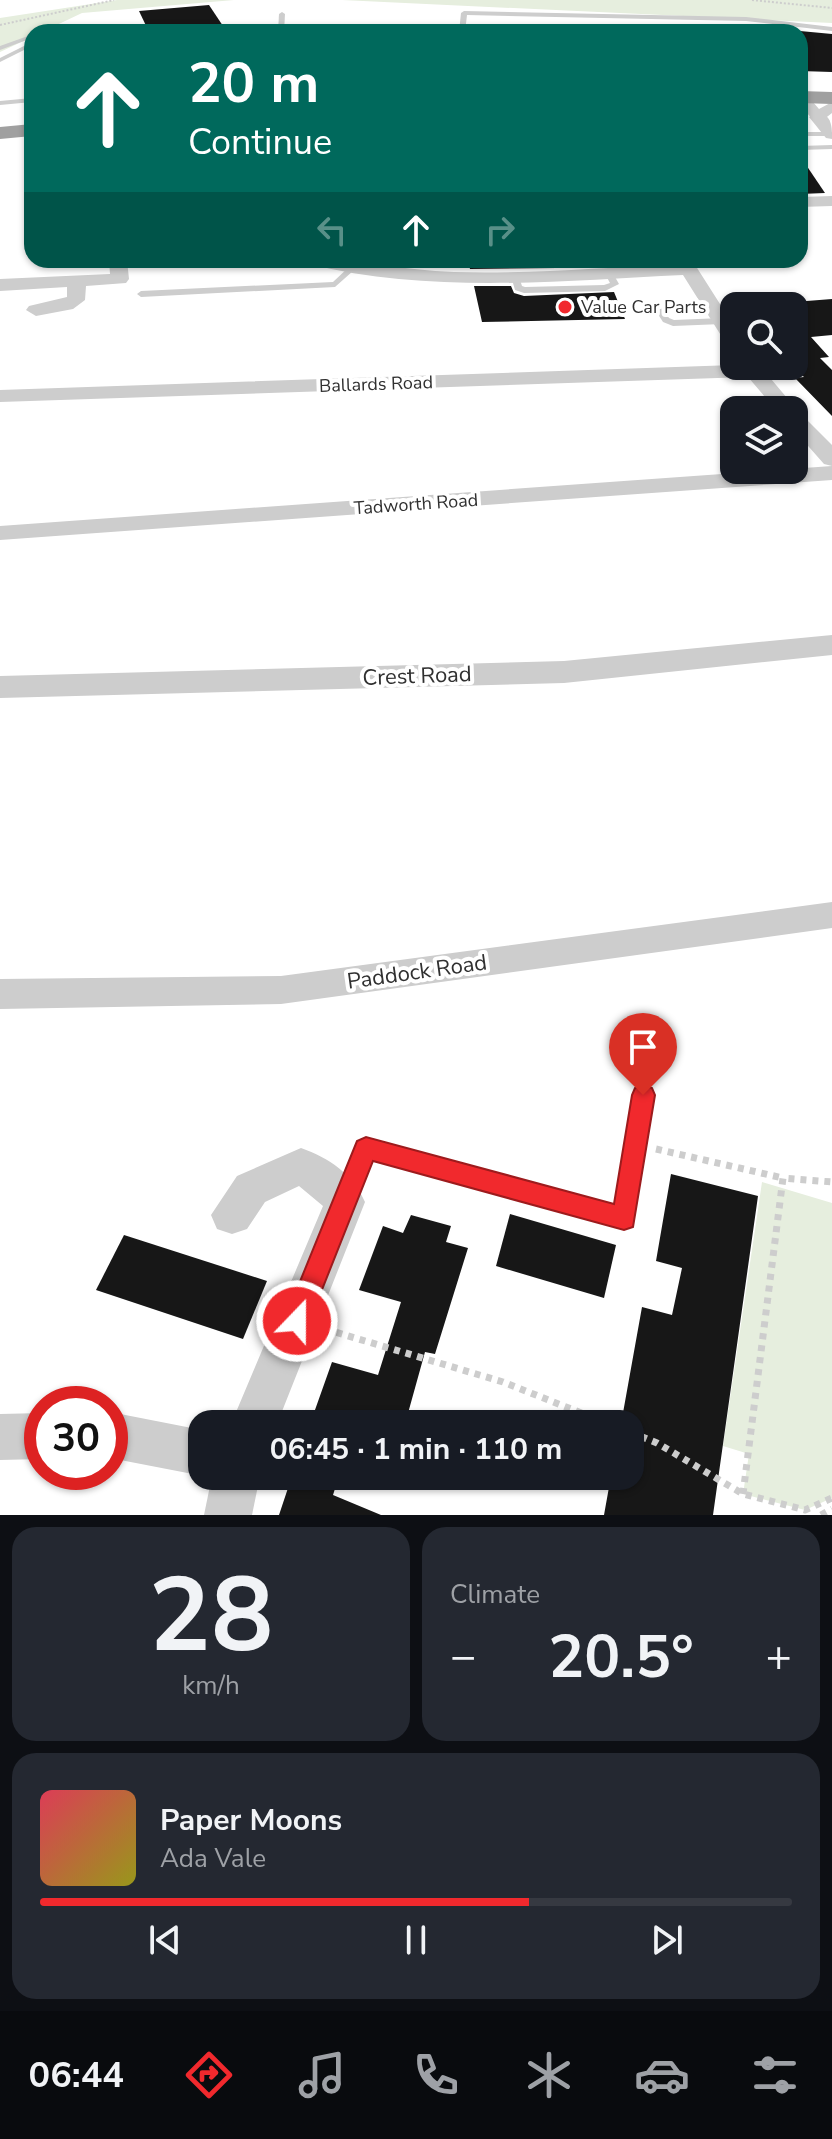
<!DOCTYPE html>
<html lang="en">
<head>
<meta charset="utf-8">
<style>
  :root { --surface:#171b24; --page:#242831; --text:#f1f3f6; --muted:#9ea1a6; --line:#363941; --accent:#f1292d }
  body { margin:0; font-family:"Nunito Sans",sans-serif; background:var(--page); color:var(--text); height:100vh; display:flex; flex-direction:column; font-size:30px; white-space:nowrap }
  * { box-sizing:border-box; margin:0 }
  p { font-size:26px; color:var(--muted) }
  .icon { flex:none; width:44px; height:44px; fill:none; stroke:currentColor; stroke-width:2; stroke-linecap:round; stroke-linejoin:round }
  .map { position:relative; height:1515px; overflow:hidden }
  .sheet { display:flex; flex-direction:column; gap:12px; padding:12px; background:#0d0f14; flex:1 }
  .sheet>* { flex:none }
  .guide { position:absolute; left:24px; top:24px; width:784px; height:244px; border-radius:24px; box-shadow:0 2px 6px #0004; background:#00695c; color:#fff; overflow:hidden }
  .buttons { position:absolute; left:720px; top:292px; display:grid; gap:16px }
  .buttons a { display:grid; place-items:center; width:88px; height:88px; border-radius:16px; background:var(--surface); box-shadow:0 2px 6px #0004; font-size:40px }
  .speed { position:absolute; left:24px; top:1386px; display:flex; gap:16px; font-size:40px; font-weight:700; text-align:center }
  .speed>* { display:grid; place-content:center; width:104px; height:104px; border-radius:50%; background:var(--surface); box-shadow:0 2px 6px #0004; line-height:1 }
  .speed .limit { border:12px solid #d22; background:#fff; color:#111 }
  .pin { position:absolute; display:grid; place-items:center; width:68px; height:68px; color:#fff; margin:-82px -34px; border-radius:50% 50% 50% 0; rotate:-45deg; box-shadow:0 0 8px #0007 }
  .pin .icon { rotate:45deg }
  .me { position:absolute; width:88px; margin:-44px; rotate:22deg; stroke-linejoin:round; filter:drop-shadow(0 0 6px #0008) }
  .turn { display:flex; align-items:center; gap:28px; height:168px; padding:0 32px; font-size:36px }
  .turn .icon { width:104px; height:104px; stroke-width:2.5 }
  .turn b { display:block; font-size:56px; line-height:68px }
  .lanes { display:flex; align-items:center; height:76px; padding:0 32px; background:#0003; justify-content:center; gap:40px; direction:ltr }
  .lanes .off { opacity:.35 }
  .big { font-size:60px; font-weight:700; line-height:1.1 }
  .sheet .widget { flex:1; display:flex; flex-direction:column; justify-content:center; gap:12px; min-width:0; padding:0 28px; border-radius:24px; background:var(--page) }
  .sheet .dial { align-items:center; gap:0 }
  .dial b { font-size:104px; line-height:1 }
  .song { display:flex; align-items:center; gap:24px }
  .cover { width:96px; height:96px; border-radius:12px; background:linear-gradient(135deg,hsl(350 70% 55%),hsl(60 70% 35%)) }
  .played { height:8px; border-radius:4px; background:linear-gradient(90deg,var(--accent) 65%,var(--line) 65%) }
  .keys { display:flex; justify-content:space-around; direction:ltr }
  .heat { display:flex; justify-content:space-between; align-items:center; font-size:44px; direction:ltr }
  .sheet .tiles { flex:1; display:grid; gap:12px; grid-template-columns:1fr 1fr }
  .widget:last-child { grid-column:span 2 }
  .trip { position:absolute; left:188px; top:1410px; width:456px; height:80px; border-radius:24px; background:var(--surface); box-shadow:0 2px 6px #0004; font-weight:700; line-height:80px; text-align:center }
  .tabs { display:flex; height:128px; justify-content:space-around; align-items:center; background:#090b0e; color:var(--muted) }
  .tabs .icon { width:56px; height:56px }
  .tabs .selected { color:var(--accent) }
  .tabs b { font-size:36px; color:var(--text) }
  .map>svg:first-child { display:block }
  .green { fill:#e6eede }
  .building { fill:#171717 }
  .lines { fill:none; stroke-linecap:round; stroke-linejoin:round }
  .path-far1 { stroke:#cdcdcd; stroke-width:2; stroke-dasharray:2 2; stroke-linecap:butt }
  .path { stroke:#cdcdcd; stroke-width:7; stroke-dasharray:6 6; stroke-linecap:butt }
  .service { fill:#cdcdcd; fill-rule:evenodd }
  .minor { fill:#cdcdcd; fill-rule:evenodd }
  .tertiary { fill:#cdcdcd; fill-rule:evenodd }
  .trunk { fill:#a0a0a0; fill-rule:evenodd }
  .route { fill:#f1292d; stroke:#9d1b1d; stroke-width:2 }
  .poi-dot { fill:#f1292d; stroke:#fff; stroke-width:3 }
  .labels { text-anchor:middle; dominant-baseline:central; stroke-width:8; stroke-linejoin:round; paint-order:stroke }
  .far-poi-label { font-size:18px; fill:#303030; stroke:#fff; text-anchor:start }
  .far-street-label { font-size:18px; fill:#303030; stroke:#fff }
  .street-label { font-size:22px; fill:#303030; stroke:#fff }
</style>
</head>
<body>
<div class="map">
<svg width="832" height="1515" viewBox="0 0 832 1515">
  <rect width="100%" height="100%" fill="#fff"/>
  <g class="green">
    <path d="M117 0H234L82 13 42 32H32V37L0 52V18Z"/>
    <path d="M342 0H832V23Z"/>
    <path d="M762 1182 832 1203V1498L805 1510 743 1494 749 1454 723 1446Z"/>
  </g>
  <g class="building">
    <path d="M209 5 227 32H149L139 11Z"/>
    <path d="M800 31 832 34V72L800 71Z"/>
    <path d="M800 156 825 193 800 194Z"/>
    <path d="M468 260H554L557 268 470 269Z"/>
    <path d="M474 286H511L514 293 524 296 614 292 625 319 482 322Z"/>
    <path d="M832 299V335L811 337 829 357 820 358 832 370V416L795 378 804 377 794 367V302Z"/>
    <path d="M671 1174 758 1196 713 1515H604L611 1476H630V1424H621L642 1307 672 1315 682 1268 656 1261Z"/>
    <path d="M510 1214 616 1245 604 1298 496 1266Z"/>
    <path d="M411 1215 451 1226 446 1242 468 1248 435 1354 425 1352 405 1424H310L332 1362 378 1375 401 1302 359 1290 383 1226 403 1233Z"/>
    <path d="M124 1235 267 1281 243 1339 96 1290Z"/>
    <path d="M292 1476H339L333 1495 381 1515H279Z"/>
  </g>
  <g class="lines">
    <g class="path-far1">
      <path d="M752 0 832 8"/>
      <path d="M0 25 114 0"/>
    </g>
    <g class="path">
      <path d="M656 1149 783 1178"/>
      <path d="M325 1329 503 1382 609 1424"/>
      <path d="M630 1432 657 1443 743 1494 805 1510 832 1498"/>
      <path d="M743 1494 783 1178 832 1182"/>
      <path d="M821 1515 832 1509"/>
    </g>
    <g class="service">
      <path d="M464 11 746 17 832 27V31L746 21 467 15 465 32H459L461 13Z"/>
      <path d="M282 12 285 14 284 32H278L279 14Z"/>
      <path d="M378 28 380 29 381 32H375Z"/>
      <path d="M54 30H96L99 32H51Z"/>
      <path d="M28 36H32V38L0 50V46Z"/>
      <path d="M32 42V46L0 62V58Z"/>
      <path d="M32 98V102L0 105V101Z"/>
      <rect x="800" y="132" width="32" height="4"/>
      <path d="M832 145V149L800 150V146Z"/>
      <path d="M575 260H658L654 263 560 266 556 263 560 260Z"/>
      <path d="M350 266 354 269 353 271 335 287 141 297 137 294 141 291 333 282Z"/>
      <path d="M608 269 611 270 619 284 605 291 524 293 515 290 511 276 518 274 522 286 525 287 604 285 610 283 604 272Z"/>
      <path d="M655 306H661L669 318 674 320 722 318 727 321 722 324 673 326 663 322 654 308Z"/>
      <path d="M643 1087 649 1090 652 1095 634 1219 631 1225 624 1228 372 1158 354 1204 347 1207 340 1204 337 1198 359 1142 366 1140 616 1208 634 1095 637 1090Z"/>
    </g>
    <g class="minor">
      <path d="M800 93 806 94 819 109 832 102V113L823 120H813L800 105Z"/>
      <path d="M832 196V206L800 207V197Z"/>
      <path d="M109 260H127L129 279 126 283 86 286 85 300 73 309 36 316 26 310 29 306 67 297V287L0 291V279L110 274Z"/>
      <path d="M306 260C356 260 404 270 454 272 528 274 603 268 677 264L674 260H692L734 326V347L727 345 683 275C558 281 431 294 309 264Z"/>
      <path d="M734 365 760 366 798 411 832 445V466L824 464 794 430V410H776L748 377 0 402V390Z"/>
      <path d="M832 466V480L0 540V526Z"/>
      <path d="M832 902V928L281 1004 0 1009V979L281 976Z"/>
      <path d="M301 1148C329 1158 353 1174 365 1202L277 1424H231L323 1206 299 1186 265 1202 247 1229 232 1234 217 1229 211 1215 237 1176Z"/>
      <path d="M110 1412 202 1430 203 1476 110 1458Z"/>
      <path d="M42 1413V1459L0 1460V1414Z"/>
      <path d="M212 1476H260L252 1515H204Z"/>
    </g>
    <g class="tertiary">
      <path d="M818 112C832 115 832 127 832 139L826 138 809 117Z"/>
      <path d="M832 635V655L564 683 0 698V676L564 661Z"/>
    </g>
    <g class="trunk">
      <path d="M800 91 832 92V104L800 103Z"/>
      <path d="M32 124V136L0 139V127Z"/>
    </g>
  </g>
  <path class="route" d="M643 1085 652 1088 655 1095 633 1227 624 1230 373 1161 306 1330 297 1334 287 1330 284 1321 357 1141 366 1137 614 1204 632 1095 635 1088Z"/>
  <circle class="poi-dot" cx="565" cy="307" r="8"/>
  <g class="labels">
    <g class="far-poi-label">
      <text x="581" y="307">Value Car Parts</text>
    </g>
    <g class="far-street-label">
      <text transform="translate(376 384) rotate(-2)">Ballards Road</text>
      <text transform="translate(416 504) rotate(-4)">Tadworth Road</text>
    </g>
    <g class="street-label">
      <text transform="translate(417 676) rotate(-2)">Crest Road</text>
      <text transform="translate(417 972) rotate(-8)">Paddock Road</text>
    </g>
  </g>
</svg>
<div class="buttons">
<a><svg class="icon" aria-label="search" viewBox="0 0 24 24"><circle cx="10" cy="10" r="6"/><path d="M15 15l6 6"/></svg></a>
<a><svg class="icon" aria-label="layers" viewBox="0 0 24 24"><path d="M12 4l9 5-9 5-9-5zM3 14l9 5 9-5"/></svg></a>
</div>
<div class="speed"><div class="limit">30</div></div>
<div class="pin" style="left:643px;top:1095px;background:#d93025"><svg class="icon" aria-label="arrive" viewBox="0 0 24 24"><path d="M6 21V4h12l-3 4 3 4H6"/></svg></div>
<svg class="me" style="left:297px;top:1321px" viewBox="-20 -20 40 40"><circle r="17" fill="#f1292d" stroke="#fff" stroke-width="3"/><path d="M0-11L8 9 0 5-8 9z" fill="#fff"/></svg>
<div class="trip">06:45 · 1 min · 110 m</div>
<div class="guide">
<div class="turn"><svg class="icon" aria-label="ahead" viewBox="0 0 24 24"><path d="M12 20V5M6 11l6-6 6 6"/></svg><div><b>20 m</b>Continue</div></div>
<div class="lanes"><svg class="icon off" aria-label="left" viewBox="0 0 24 24"><path d="M17 20v-9H6M10 6l-5 5 5 5"/></svg><svg class="icon" aria-label="ahead" viewBox="0 0 24 24"><path d="M12 20V5M6 11l6-6 6 6"/></svg><svg class="icon off" aria-label="right" viewBox="0 0 24 24"><path d="M7 20v-9h11M14 6l5 5-5 5"/></svg></div>
</div>
</div>
<section class="sheet">
<div class="tiles">
<div class="widget dial"><b>28</b><p>km/h</p></div>
<div class="widget"><p>Climate</p>
<div class="heat"><a>−</a><b class="big">20.5°</b><a>+</a></div>
</div>
<div class="widget">
<div class="song"><i class="cover"></i><div><b>Paper Moons</b><p>Ada Vale</p></div></div>
<div class="played"></div>
<div class="keys"><svg class="icon" aria-label="previous" viewBox="0 0 24 24"><path d="M18 5L8 12l10 7zM5 5v14"/></svg><svg class="icon" aria-label="pause" viewBox="0 0 24 24"><path d="M8 5v14M16 5v14"/></svg><svg class="icon" aria-label="next" viewBox="0 0 24 24"><path d="M6 5l10 7-10 7zM19 5v14"/></svg></div>
</div>
</div>
</section>
<nav class="tabs">
<b>06:44</b>
<svg class="icon selected" aria-label="directions" viewBox="0 0 24 24"><path d="M12 3l9 9-9 9-9-9zM9 14v-3h6M13 9l2 2-2 2"/></svg>
<svg class="icon" aria-label="music" viewBox="0 0 24 24"><path d="M9 18V5l10-2v13"/><circle cx="6" cy="18" r="3"/><circle cx="16" cy="16" r="3"/></svg>
<svg class="icon" aria-label="phone" viewBox="0 0 24 24"><path d="M5 4h4l2 5-3 2q2 4 5 5l2-3 5 2v4C11 20 4 13 5 4z"/></svg>
<svg class="icon" aria-label="climate" viewBox="0 0 24 24"><path d="M12 3v18M4 7l16 10M4 17L20 7"/></svg>
<svg class="icon" aria-label="car" viewBox="0 0 24 24"><path d="M5 17H2v-5l4-1 3-4h7l3 4 3 1v5h-3M9 17h6M6 11h13"/><circle cx="7" cy="17" r="2"/><circle cx="17" cy="17" r="2"/></svg>
<svg class="icon" aria-label="filters" viewBox="0 0 24 24"><path d="M4 7h16M4 17h16"/><circle cx="9" cy="7" r="2"/><circle cx="15" cy="17" r="2"/></svg>
</nav>
</body>
</html>
